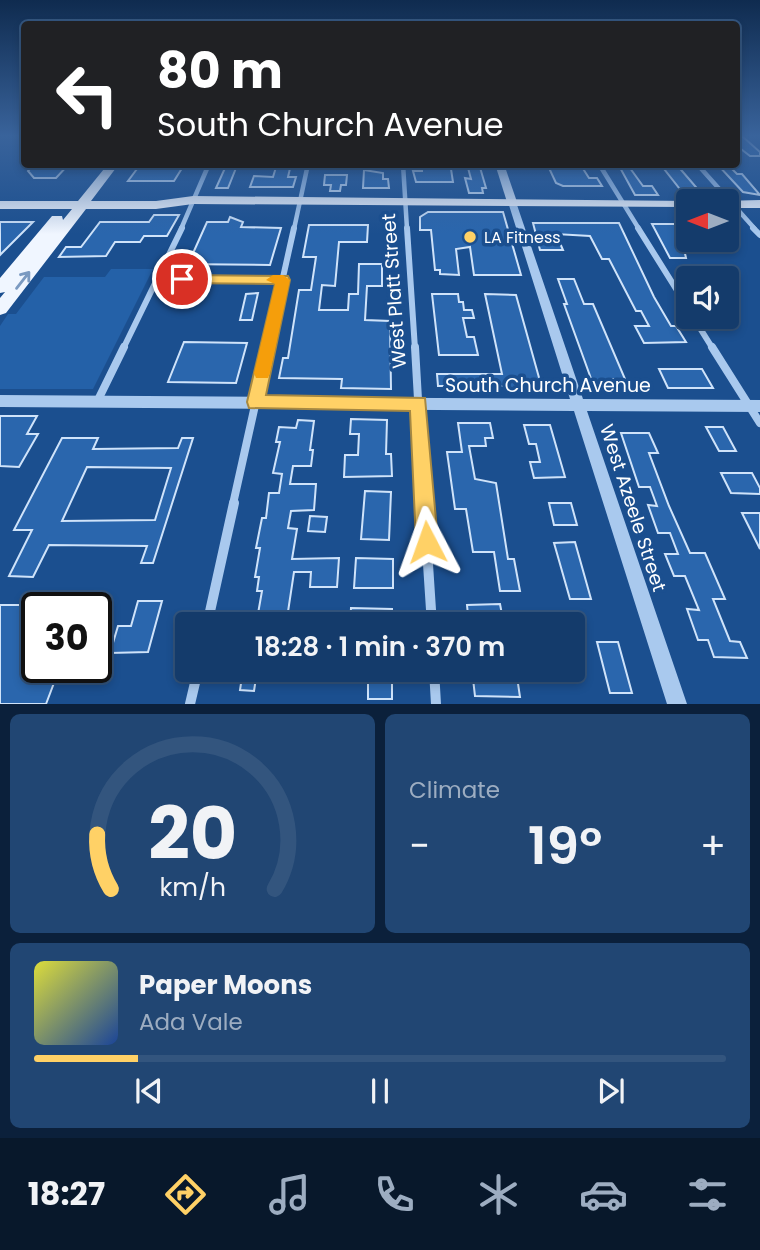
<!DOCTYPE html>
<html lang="en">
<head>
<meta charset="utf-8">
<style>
  :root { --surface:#143b6b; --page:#214673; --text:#f1f3f6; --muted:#9dadc1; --line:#33557e; --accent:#ffd166 }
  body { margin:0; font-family:Poppins,sans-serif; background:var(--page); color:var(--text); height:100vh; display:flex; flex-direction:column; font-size:26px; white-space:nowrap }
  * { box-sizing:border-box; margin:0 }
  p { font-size:23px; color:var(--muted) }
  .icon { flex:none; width:38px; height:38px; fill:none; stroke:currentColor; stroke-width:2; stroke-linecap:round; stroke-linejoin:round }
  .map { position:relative; height:704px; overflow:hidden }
  .panel { display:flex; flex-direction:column; gap:10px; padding:10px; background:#0b203b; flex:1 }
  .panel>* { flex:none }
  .banner { position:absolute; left:21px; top:21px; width:719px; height:147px; border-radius:7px; box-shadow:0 4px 10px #0003,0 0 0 2px var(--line); background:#202124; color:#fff; overflow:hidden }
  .needle { width:46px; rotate:270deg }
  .fabs { position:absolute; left:676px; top:189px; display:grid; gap:14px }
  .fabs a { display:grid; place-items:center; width:63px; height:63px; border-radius:7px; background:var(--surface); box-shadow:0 4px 10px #0003,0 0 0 2px var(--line); font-size:35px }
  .speed { position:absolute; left:21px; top:592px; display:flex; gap:14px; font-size:35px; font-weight:700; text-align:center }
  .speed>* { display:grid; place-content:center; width:91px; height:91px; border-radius:50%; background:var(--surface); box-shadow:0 4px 10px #0003,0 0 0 2px var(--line); line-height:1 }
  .speed .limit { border:4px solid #111; border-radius:10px; background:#fff; color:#111 }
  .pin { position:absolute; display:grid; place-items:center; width:60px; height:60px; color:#fff; margin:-30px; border:4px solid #fff; border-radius:50%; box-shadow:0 2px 7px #0007 }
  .me { position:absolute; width:77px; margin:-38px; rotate:356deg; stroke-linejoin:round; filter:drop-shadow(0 0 5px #0008) }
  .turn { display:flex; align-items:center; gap:24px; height:147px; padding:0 21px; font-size:32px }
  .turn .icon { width:91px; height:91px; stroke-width:2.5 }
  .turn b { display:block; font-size:49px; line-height:60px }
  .big { font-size:52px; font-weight:600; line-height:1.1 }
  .panel .card { flex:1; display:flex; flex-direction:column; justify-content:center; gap:10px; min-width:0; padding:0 24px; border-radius:10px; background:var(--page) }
  .panel .dial { align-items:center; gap:0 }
  .dial svg { height:182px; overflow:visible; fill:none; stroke:var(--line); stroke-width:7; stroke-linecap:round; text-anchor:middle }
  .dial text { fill:var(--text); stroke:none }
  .song { display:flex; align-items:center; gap:21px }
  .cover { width:84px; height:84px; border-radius:10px; background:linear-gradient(135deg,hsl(60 70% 55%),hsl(220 70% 35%)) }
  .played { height:7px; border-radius:4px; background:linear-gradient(90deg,var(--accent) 15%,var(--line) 15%) }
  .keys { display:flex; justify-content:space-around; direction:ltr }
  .heat { display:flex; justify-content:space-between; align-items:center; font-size:38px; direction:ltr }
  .panel .tiles { flex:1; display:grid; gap:10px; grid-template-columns:1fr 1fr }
  .card:last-child { grid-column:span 2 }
  .trip { position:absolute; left:175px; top:612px; width:410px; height:70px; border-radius:7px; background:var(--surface); box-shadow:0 4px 10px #0003,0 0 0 2px var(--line); font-weight:600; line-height:70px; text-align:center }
  .menu { display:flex; height:112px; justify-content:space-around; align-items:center; background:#08182b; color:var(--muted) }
  .menu .icon { width:49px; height:49px }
  .menu .current { color:var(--accent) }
  .menu b { font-size:32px; color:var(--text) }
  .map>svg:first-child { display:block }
  .green { fill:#2461a8 }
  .building { fill:#2a66ad; stroke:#cfe3fa; stroke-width:2; fill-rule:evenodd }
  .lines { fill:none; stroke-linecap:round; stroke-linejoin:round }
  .minor-far3 { stroke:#a9c9ee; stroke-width:4.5 }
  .minor-far2 { stroke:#a9c9ee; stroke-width:6 }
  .minor-far1 { stroke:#a9c9ee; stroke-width:8 }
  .minor { stroke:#a9c9ee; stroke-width:10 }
  .tertiary { fill:#a9c9ee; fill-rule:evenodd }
  .secondary { fill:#d6e6fa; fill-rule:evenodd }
  .primary { fill:#f0f6ff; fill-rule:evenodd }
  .oneway { stroke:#7b9ac1 }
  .route { fill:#ffd166; stroke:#a68842; stroke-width:2 }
  .slow { fill:#f59e0b }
  .poi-dot { fill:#ffd166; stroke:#1b4f8f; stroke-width:2.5 }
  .labels { text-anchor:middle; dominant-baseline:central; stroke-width:7; stroke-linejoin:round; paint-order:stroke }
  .far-poi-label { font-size:16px; fill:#fff; stroke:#1b4f8f; text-anchor:start }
  .street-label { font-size:19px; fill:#fff; stroke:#1b4f8f }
</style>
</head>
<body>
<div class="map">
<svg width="760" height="704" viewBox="0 0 760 704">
  <rect width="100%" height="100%" fill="#1b4f8f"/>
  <path class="green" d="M111 269H153L93 389H0V326L8 314H16L44 277H105Z"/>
  <g class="building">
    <path d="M737 136H742L760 152V156H750L741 149 737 145Z"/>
    <path d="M34 164H69L56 178H34L28 171Z"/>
    <path d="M277 164H291L288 177H296L293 187H250L254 176 273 177Z"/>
    <path d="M467 164H479L486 188H482L483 193H469L465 178 471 179Z"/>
    <path d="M567 164H580L589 178H597L602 186H563L556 183 549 168H569Z"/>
    <path d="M618 164H627L643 186H652L658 195H635Z"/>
    <path d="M676 164 689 179 701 193H683L661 165Z"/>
    <path d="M717 164H727L737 174H742L760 195 743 192Z"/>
    <path d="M140 165H184L174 181H128Z"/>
    <path d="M225 168H236L228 188H216Z"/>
    <path d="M422 168 451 169 453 182H416L413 171H422Z"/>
    <path d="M364 170 383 173V179H388L389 188H363Z"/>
    <path d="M325 175H347L346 185H341L340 191H330L331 185H324Z"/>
    <path d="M428 212H503L521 275H474L470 247 456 249 459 275 440 274V270H435L431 230H420V217Z"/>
    <path d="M154 215H179L167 236H144L140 242H115L106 256 59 257 66 247H81L100 222H149Z"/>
    <path d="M230 217 243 222 241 227 281 228 270 265 175 264 180 254H190L194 251 207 222H228Z"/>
    <path d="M0 222H33L0 255Z"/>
    <path d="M533 223H619L654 297 671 326H676L686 342 644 343 635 326H649L641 311H636L609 259H602L590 236 556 234 563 250H540Z"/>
    <path d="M652 224H688V240H701L708 249H684L686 258H670Z"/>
    <path d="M309 225H368L367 242H339L335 286 322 285 319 310H348L349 294H358L359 264H382V286H367L365 320 390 321 391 389 341 388 342 379 279 378 283 358H288L299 290H311L316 257H303Z"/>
    <path d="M558 279H574L584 304H593L625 379H611L612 384H593L564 304H567Z"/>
    <path d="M258 293 252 320H240L246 294Z"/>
    <path d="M432 294H458L459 302H463L464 310H472L474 318H463L467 337H474L478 355H439Z"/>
    <path d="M485 294 516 295 543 392 506 391 505 386H438L437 374H502Z"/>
    <path d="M184 342 247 343 236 383 168 382Z"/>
    <path d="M659 369H702L713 388H668Z"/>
    <path d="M0 416H37L27 434H38L19 467 0 466Z"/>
    <path d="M351 419 387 420 386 454H391L392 476 344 477 345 455H358L359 434H350Z"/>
    <path d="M298 420 314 421 310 450H313L311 466H293L290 484H316L314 510 291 511 288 528 297 529 292 559 339 558 337 587H310L311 572H294L286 625H256L262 591H257L259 577H255L260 548H256L262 518H266L269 493H279L282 474 273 473 280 442H276L279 427 296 428Z"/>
    <path d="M458 423H490L493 438H485L486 446H469L475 479 496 483 508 559H514L520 591H500L494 552H473L466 509H455L447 452H462Z"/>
    <path d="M524 425H550L565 477 534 478 530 462H540L536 444H529Z"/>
    <path d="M706 427H723L736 451H719Z"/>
    <path d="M621 433H649L658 453H649L669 506 690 553H705L725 599H713L730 641 740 642 747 658 714 657 708 640H698L687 609 699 610 685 576H674L665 554H678L670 533H658L648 505 657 506 650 487H639Z"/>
    <path d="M62 438H98L93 449 178 448 182 438H193L153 563H141L147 546 49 545 33 577 9 576 32 530H14ZM87 467 171 468 155 520 62 521Z"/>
    <path d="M721 473H752L760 488V494L731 493Z"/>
    <path d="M365 491 391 492 389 540 361 539Z"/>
    <path d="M549 503H571L577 525H554Z"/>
    <path d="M742 513H760V549Z"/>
    <path d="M310 516 327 517 325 532 308 531Z"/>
    <path d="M575 542 591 599H570L554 543Z"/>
    <path d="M356 558 393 559V588H354Z"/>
    <path d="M138 601H162L148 652 110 653 118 626H131Z"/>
    <path d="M500 604 504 625H469L467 605Z"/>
    <path d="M0 605H37V667H60L46 704H0Z"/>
    <path d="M351 608 392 609V625H350Z"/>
    <path d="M597 642H618L632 693H610Z"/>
    <path d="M239 670H271L269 678H256L254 691 240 690 242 677H238Z"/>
    <path d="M355 670H388L390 680H392V699H368V682H355Z"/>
    <path d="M472 670H516L520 697 475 696Z"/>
  </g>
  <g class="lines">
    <g class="minor-far3">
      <path d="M403 164 407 229"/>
      <path d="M599 164 639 229"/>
      <path d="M697 164 755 229"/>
      <path d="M181 229 209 164"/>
      <path d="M294 229 308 164"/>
    </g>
    <g class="minor-far2">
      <path d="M407 228 415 349"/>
      <path d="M638 228 688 308"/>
      <path d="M753 228 760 235"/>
      <path d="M157 279 283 280"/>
      <path d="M693 317 713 349"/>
      <path d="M123 349 182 228"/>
      <path d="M267 349 294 228"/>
    </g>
    <g class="minor-far1">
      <path d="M415 347 424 504"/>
      <path d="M712 347 760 423"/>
      <path d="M97 402 124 347"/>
      <path d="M233 504 268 347"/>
    </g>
    <g class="minor">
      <path d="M424 503 432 625"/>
      <path d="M207 625 234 503"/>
      <path d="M434 670 436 704"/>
      <path d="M190 704 198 670"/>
    </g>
    <path class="tertiary" d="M512 199 516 202 583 399 760 400V412L587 411 687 704H667L574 411 0 407V395L570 399 508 202Z"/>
    <path class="secondary" d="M495 164H504L517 202 516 204 507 202Z"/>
    <g class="primary">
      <path d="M108 164H119L91 201H156L193 196 693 201H688V207L193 204 156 209H86L6 313 0 315V298L5 292 0 293V278L52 216H62L63 220 72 209H0V201H78Z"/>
      <path d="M760 200V208H726V201H722Z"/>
    </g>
  </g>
  <defs><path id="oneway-shaft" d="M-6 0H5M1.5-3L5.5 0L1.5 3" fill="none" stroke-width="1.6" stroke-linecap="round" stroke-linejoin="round" transform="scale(1.75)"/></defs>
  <use class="oneway" href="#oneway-shaft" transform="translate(23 280) rotate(-52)"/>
  <linearGradient id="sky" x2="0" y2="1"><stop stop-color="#0f2b4f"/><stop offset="0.58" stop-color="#39639b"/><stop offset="1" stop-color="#39639b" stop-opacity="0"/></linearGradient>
  <rect width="760" height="234" fill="url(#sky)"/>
  <path class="route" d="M182 275 288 276 290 280 266 395 425 398 438 542 435 549 427 553 419 549 416 542 410 411 249 408 247 402 275 284 177 283 175 279Z"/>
  <path class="slow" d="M283 275 290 280 270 373 268 378H256L254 373 275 284 266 280 273 275Z"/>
  <circle class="poi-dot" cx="470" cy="237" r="7"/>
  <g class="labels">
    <g class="far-poi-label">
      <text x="484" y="237">LA Fitness</text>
    </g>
    <g class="street-label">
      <text transform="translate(394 291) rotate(-94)">West Platt Street</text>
      <text x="548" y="385">South Church Avenue</text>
      <text transform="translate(633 508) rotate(72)">West Azeele Street</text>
    </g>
  </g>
</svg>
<div class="fabs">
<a><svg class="needle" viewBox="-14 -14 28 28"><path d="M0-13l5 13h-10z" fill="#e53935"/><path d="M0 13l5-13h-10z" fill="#9dadc1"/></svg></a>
<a><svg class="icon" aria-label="sound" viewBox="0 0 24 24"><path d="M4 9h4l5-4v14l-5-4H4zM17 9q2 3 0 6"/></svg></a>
</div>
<div class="speed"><div class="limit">30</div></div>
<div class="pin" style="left:182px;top:279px;background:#d93025"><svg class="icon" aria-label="arrive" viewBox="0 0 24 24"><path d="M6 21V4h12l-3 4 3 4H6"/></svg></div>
<svg class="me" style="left:427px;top:542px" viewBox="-20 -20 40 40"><path d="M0-17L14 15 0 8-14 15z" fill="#ffd166" stroke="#fff" stroke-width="4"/></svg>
<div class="trip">18:28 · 1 min · 370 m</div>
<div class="banner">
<div class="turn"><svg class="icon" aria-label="left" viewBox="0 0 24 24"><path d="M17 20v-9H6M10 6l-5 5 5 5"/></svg><div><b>80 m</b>South Church Avenue</div></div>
</div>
</div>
<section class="panel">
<div class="tiles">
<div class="card dial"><svg viewBox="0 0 100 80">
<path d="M14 69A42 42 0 1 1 86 69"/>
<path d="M14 69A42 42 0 0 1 8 45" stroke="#ffd166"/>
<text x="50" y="56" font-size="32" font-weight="700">20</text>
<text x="50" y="72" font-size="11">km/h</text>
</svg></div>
<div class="card"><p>Climate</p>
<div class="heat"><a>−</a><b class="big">19°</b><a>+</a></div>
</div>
<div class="card">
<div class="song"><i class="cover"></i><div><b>Paper Moons</b><p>Ada Vale</p></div></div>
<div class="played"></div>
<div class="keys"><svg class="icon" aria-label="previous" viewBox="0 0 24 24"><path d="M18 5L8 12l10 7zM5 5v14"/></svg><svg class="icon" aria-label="pause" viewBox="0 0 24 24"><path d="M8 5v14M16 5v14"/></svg><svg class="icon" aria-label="next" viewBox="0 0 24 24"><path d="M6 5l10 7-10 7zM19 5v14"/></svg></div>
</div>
</div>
</section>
<nav class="menu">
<b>18:27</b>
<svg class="icon current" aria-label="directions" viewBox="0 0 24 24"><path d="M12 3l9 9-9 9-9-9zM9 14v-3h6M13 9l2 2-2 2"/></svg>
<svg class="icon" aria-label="music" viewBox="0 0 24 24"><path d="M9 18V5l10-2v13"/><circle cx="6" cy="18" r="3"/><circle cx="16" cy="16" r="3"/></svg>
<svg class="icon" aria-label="phone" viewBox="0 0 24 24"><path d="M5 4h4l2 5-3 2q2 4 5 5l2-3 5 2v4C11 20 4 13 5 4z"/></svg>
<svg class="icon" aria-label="climate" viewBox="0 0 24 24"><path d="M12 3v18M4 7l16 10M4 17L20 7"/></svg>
<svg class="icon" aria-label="car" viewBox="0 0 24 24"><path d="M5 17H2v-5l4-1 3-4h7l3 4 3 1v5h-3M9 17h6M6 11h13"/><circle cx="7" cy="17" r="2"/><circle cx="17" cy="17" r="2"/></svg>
<svg class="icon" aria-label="filters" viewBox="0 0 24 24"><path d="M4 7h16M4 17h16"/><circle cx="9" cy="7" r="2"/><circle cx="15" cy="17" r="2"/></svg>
</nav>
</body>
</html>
